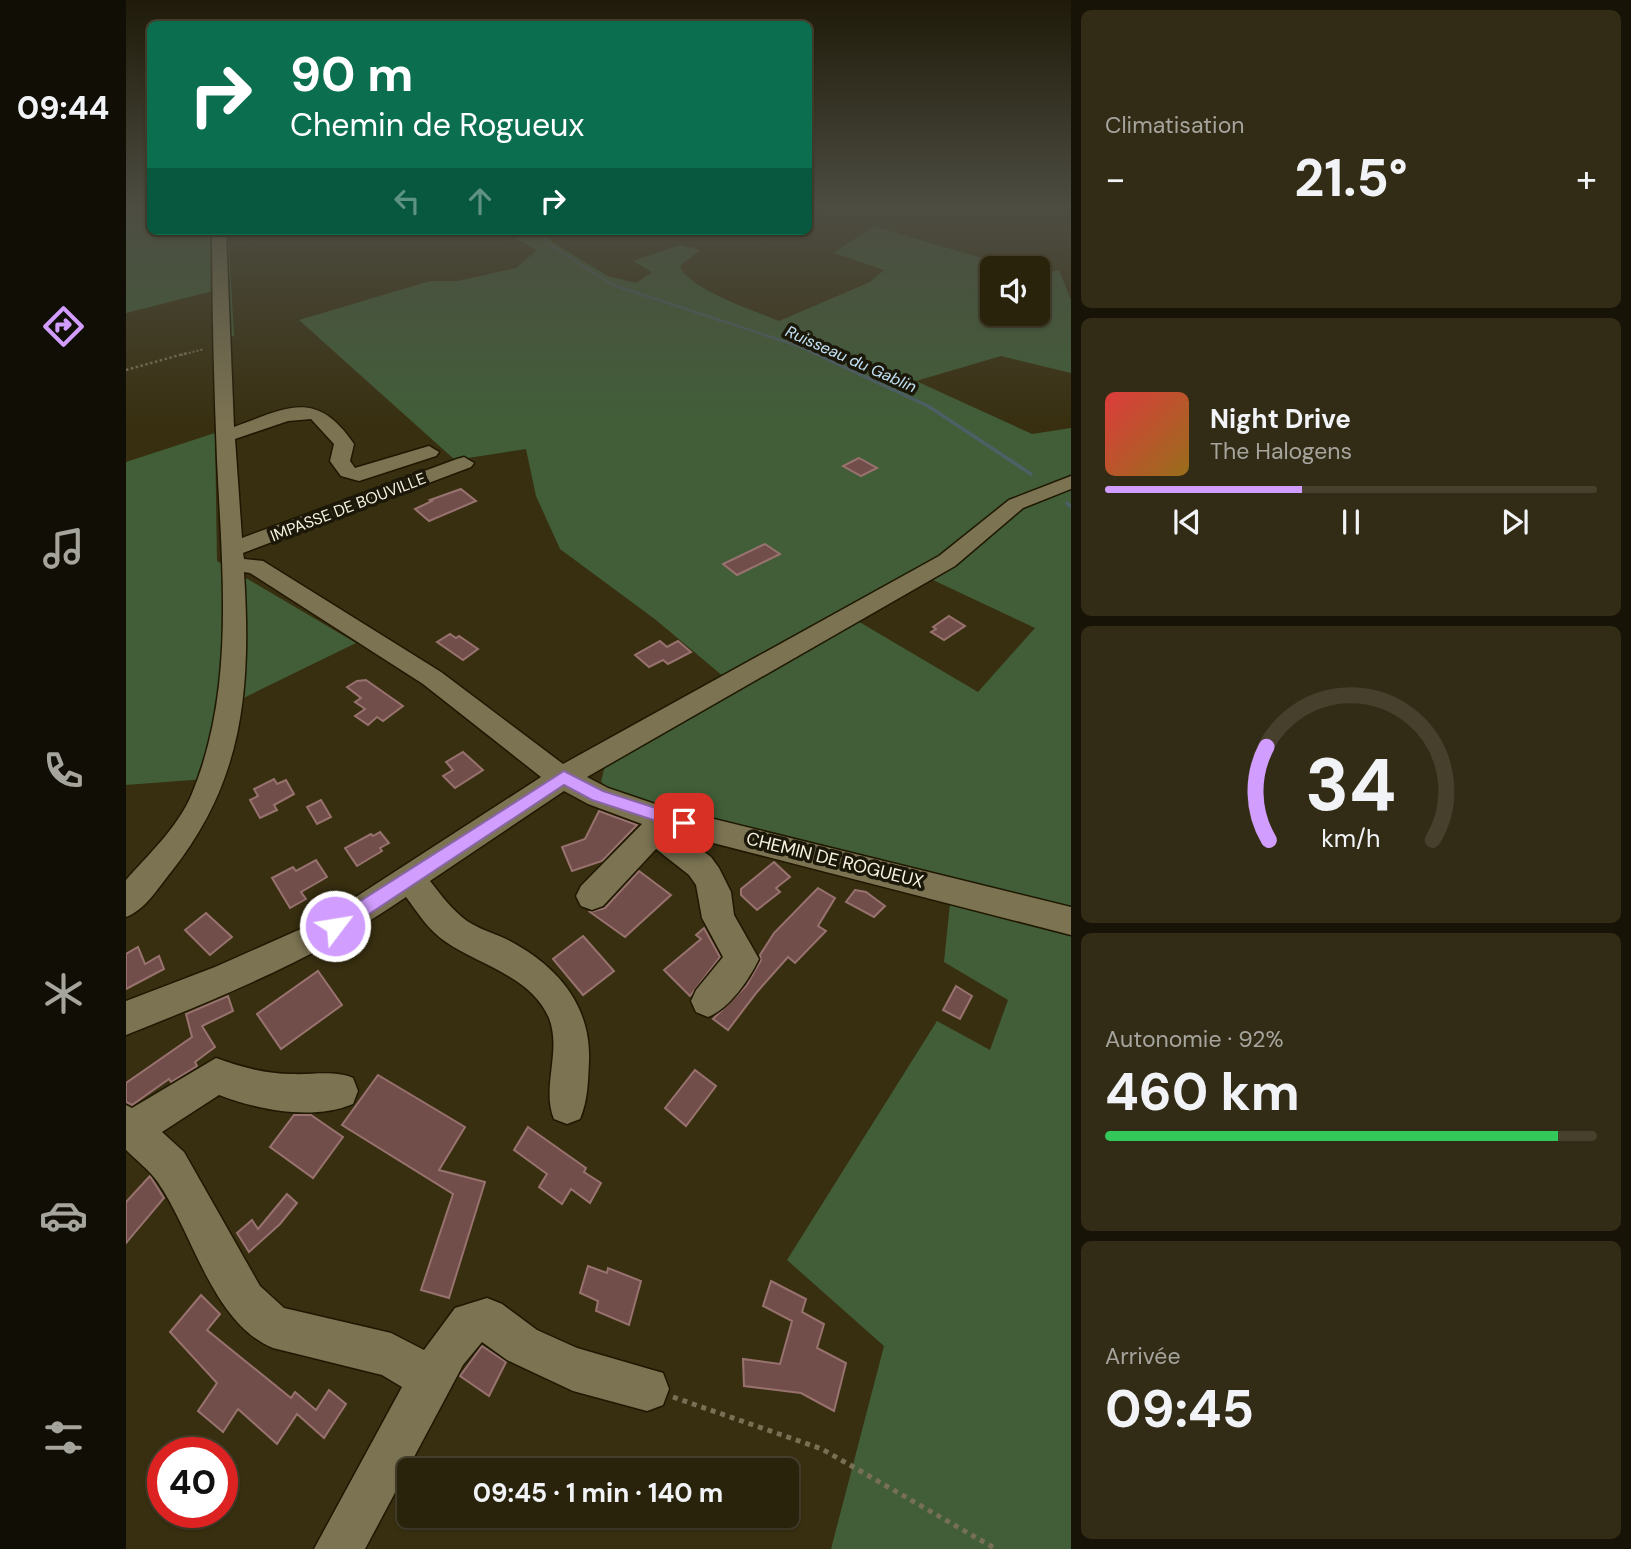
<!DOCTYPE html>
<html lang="fr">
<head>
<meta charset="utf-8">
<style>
  :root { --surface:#2a230c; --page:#322b15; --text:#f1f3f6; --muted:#a5a49d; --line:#46402d; --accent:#d19dfe }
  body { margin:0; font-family:"DM Sans",sans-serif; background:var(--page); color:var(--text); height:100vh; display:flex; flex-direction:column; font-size:26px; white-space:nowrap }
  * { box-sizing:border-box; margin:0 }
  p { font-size:23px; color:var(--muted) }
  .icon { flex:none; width:38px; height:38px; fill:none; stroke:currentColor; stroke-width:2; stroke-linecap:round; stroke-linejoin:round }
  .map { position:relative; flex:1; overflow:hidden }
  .drawer { display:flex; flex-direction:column; gap:10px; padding:10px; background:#171307; width:560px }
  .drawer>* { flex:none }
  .hud { position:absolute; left:21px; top:21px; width:665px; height:214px; border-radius:10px; box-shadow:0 2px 5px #0004,0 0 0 2px var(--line); background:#0b6e4f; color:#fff; overflow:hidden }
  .fabs { position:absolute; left:854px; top:256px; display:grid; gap:14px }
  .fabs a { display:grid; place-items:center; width:70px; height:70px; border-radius:10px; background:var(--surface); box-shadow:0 2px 5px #0004,0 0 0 2px var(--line); font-size:35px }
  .speed { position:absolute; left:21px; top:1437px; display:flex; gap:14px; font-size:35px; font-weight:700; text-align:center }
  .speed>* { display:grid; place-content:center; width:91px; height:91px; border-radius:50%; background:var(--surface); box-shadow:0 2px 5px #0004,0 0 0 2px var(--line); line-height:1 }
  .speed .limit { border:10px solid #d22; background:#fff; color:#111 }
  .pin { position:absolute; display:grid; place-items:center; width:60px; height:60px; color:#fff; margin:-30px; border-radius:14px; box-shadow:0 4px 10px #0006 }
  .me { position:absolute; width:77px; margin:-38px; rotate:59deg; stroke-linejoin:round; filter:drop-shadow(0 0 5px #0008) }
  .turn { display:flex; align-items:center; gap:24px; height:147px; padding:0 28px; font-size:32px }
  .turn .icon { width:91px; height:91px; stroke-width:2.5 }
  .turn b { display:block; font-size:49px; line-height:60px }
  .lanes { display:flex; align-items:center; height:66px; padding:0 28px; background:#0003; justify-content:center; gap:35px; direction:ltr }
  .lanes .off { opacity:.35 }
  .big { font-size:52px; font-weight:700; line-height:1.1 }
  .drawer .tile { flex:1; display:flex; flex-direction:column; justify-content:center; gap:10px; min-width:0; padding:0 24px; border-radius:10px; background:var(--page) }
  .drawer .dial { align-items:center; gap:0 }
  .dial svg { height:182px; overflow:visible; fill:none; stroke:var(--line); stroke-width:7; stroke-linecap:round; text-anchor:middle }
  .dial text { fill:var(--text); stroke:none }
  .song { display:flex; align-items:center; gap:21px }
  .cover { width:84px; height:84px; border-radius:10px; background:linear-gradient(135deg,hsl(0 70% 55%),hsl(40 70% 35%)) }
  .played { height:7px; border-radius:4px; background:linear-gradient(90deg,var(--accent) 40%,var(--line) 40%) }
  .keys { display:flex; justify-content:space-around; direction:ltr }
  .heat { display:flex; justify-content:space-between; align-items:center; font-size:38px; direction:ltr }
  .charge { height:10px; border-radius:5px; background:linear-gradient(90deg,#34c759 92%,var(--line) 0) }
  .trip { position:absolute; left:271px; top:1458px; width:402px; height:70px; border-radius:10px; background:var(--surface); box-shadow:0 2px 5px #0004,0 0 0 2px var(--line); font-weight:700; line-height:70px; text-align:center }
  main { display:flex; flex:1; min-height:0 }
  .dock { display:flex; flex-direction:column; width:126px; justify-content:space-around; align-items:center; background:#110e05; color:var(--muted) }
  .dock .icon { width:49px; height:49px }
  .dock .current { color:var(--accent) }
  .dock b { font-size:32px; color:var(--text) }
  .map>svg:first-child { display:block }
  .green { fill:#415e38; fill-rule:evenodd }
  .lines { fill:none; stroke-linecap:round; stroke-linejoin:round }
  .stream-far1 { stroke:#4c6066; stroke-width:2.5 }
  .stream { stroke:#4c6066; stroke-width:3.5 }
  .building { fill:#724e4b; stroke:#98726f; stroke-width:2 }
  .minor-casing { stroke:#1f1700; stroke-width:3 }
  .path-far2 { stroke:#787055; stroke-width:2; stroke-dasharray:2 2; stroke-linecap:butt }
  .path-far1 { stroke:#787055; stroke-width:2.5; stroke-dasharray:2.5 2.5; stroke-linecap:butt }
  .path { stroke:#787055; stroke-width:5; stroke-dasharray:5 5; stroke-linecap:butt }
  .minor { fill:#7c7352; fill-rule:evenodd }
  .route { fill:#d19dfe; stroke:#8866a5; stroke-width:2 }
  .labels { text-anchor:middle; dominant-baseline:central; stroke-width:7; stroke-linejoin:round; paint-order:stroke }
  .far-water-label { font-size:16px; font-style:italic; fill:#c2e2f6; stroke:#1b180a }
  .far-street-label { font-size:16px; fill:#f8f3e1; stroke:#1b180a }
  .street-label { font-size:18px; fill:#f8f3e1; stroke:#1b180a }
</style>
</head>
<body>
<main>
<nav class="dock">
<b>09:44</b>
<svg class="icon current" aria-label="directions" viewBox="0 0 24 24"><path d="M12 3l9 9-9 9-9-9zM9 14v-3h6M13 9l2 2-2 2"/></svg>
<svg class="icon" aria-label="music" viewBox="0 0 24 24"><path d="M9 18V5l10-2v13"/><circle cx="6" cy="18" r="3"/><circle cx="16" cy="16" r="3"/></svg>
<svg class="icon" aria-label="phone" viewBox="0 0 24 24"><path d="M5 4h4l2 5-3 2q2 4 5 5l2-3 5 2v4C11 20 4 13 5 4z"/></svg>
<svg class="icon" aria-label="climate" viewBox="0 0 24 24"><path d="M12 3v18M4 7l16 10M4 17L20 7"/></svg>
<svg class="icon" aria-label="car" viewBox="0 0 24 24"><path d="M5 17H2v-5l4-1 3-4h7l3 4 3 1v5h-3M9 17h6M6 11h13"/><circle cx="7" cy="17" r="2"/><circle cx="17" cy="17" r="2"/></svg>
<svg class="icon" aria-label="filters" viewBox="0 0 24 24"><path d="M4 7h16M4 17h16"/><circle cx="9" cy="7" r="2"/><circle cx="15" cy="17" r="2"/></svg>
</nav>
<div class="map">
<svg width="945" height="1549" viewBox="0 0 945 1549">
  <rect width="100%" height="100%" fill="#382f10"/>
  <g class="green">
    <path d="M0 209H24V231H102L108 336 88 341 87 291 0 313Z"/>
    <path d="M747 226 890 268H866V313H912V274L933 270 945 300V373L875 356 790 381 906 434 945 428V1549H705L758 1346 661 1260 811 1021 864 1050 882 1000 818 962 826 884 491 795 475 782 479 765 610 687 530 620 434 549 410 496 400 449 329 460 173 320 304 281H332L390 268 411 250 376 231H423L426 242 482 276 510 283 526 272 507 261 554 245 574 250 554 266C563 290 630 311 653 321L744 282 758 270 708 253ZM807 580 909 628 852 692 730 620 793 584Z"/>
    <path d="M89 433 91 561 230 643 95 709 92 778 0 785V462Z"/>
  </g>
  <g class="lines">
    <path class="stream-far1" d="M418 231 421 243 487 285 672 346 692 355"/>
    <g class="stream">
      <path d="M688 353 802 406 905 474"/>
      <path d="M941 503 945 507"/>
    </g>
  </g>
  <g class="building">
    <path d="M733 458 751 468 735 476 717 466Z"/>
    <path d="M335 489 350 501 303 521 289 509 306 501 304 500Z"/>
    <path d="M639 544 654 554 611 575 597 564Z"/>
    <path d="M823 616 839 626 818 640 805 632 810 629 807 627Z"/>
    <path d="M324 634 330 638 333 636 352 649 337 660 311 642Z"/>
    <path d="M534 641 541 647 552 641 565 652 542 664 537 660 523 667 509 655Z"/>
    <path d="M240 680 277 706 257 721 251 717 242 725 229 716 239 709 229 702 235 698 221 687 231 681Z"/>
    <path d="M337 752 357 770 329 788 317 776 327 770 320 762Z"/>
    <path d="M148 779 151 784 160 780 168 794 148 805 151 810 134 818 124 800 132 796 128 789Z"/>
    <path d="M195 800 205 817 191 824 181 807Z"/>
    <path d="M473 811 511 825 476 861 446 871 436 847 459 839Z"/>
    <path d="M254 832 263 843 254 848 256 851 231 866 219 848 245 834 247 836Z"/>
    <path d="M190 860 201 877 175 892 180 899 164 908 146 878 167 867 170 871Z"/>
    <path d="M648 862 664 877 650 888 654 892 631 910 615 895V889Z"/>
    <path d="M513 871 545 895 499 937 464 912 479 908Z"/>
    <path d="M692 888 709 898 692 926 700 931 669 963 662 957 631 992 602 1030 587 1019 620 986 635 960 634 955 648 933Z"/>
    <path d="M729 890 740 892 759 906 748 917 720 902Z"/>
    <path d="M80 913 106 937 84 955 59 930Z"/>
    <path d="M578 928 594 957 564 996 538 970 575 939 570 935Z"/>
    <path d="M457 936 488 971 457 995 427 959Z"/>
    <path d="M12 947 19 964 33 956 38 969 0 989V954Z"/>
    <path d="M192 971 216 1005 155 1049 131 1014Z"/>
    <path d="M830 986 846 996 834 1019 817 1010Z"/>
    <path d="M102 996 107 1011 76 1026 89 1047 69 1062 71 1066 45 1082 43 1079 6 1105 0 1102V1083L66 1037 60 1014Z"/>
    <path d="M569 1070 590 1086 560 1126 539 1108Z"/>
    <path d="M252 1075 339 1127 313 1170 359 1182 323 1298 295 1290 327 1194 216 1125Z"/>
    <path d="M168 1115H185L217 1137 187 1178 144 1147Z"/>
    <path d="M402 1127 460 1168 458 1172 475 1183 464 1203 445 1189 436 1204 413 1187 421 1174 388 1150Z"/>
    <path d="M24 1176 38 1198 0 1243V1202Z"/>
    <path d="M161 1194 171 1203 154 1224 123 1252 111 1233 126 1220 132 1229Z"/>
    <path d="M462 1266 481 1273 482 1268 515 1281 503 1325 470 1311 472 1301 454 1293Z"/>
    <path d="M645 1281 680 1299 676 1312 698 1324 691 1348 720 1363 708 1411 675 1393 618 1386 617 1359 654 1364 666 1321 637 1306Z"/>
    <path d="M75 1295 94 1314 81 1330 165 1398 169 1392 190 1410 203 1390 220 1404 198 1438 171 1414 151 1444 112 1409 97 1432 72 1411 91 1383 44 1332Z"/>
    <path d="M356 1346 380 1362 363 1396 334 1376Z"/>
  </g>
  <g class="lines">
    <defs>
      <g id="minor">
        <path d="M0 209H10L0 214Z"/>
        <path d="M86 231H100L108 427C163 407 190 389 228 444L224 461 229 468 303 446 313 452 310 456 233 481 215 476 204 461 208 444 185 419 162 421 109 439 116 538 331 459 338 457 348 463 345 467 117 553 118 559 137 561 315 672 437 764 813 556 883 500 945 476V489L897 508 829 566 461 777 482 788 535 806 945 907V935L556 835 585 857 593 868 605 892 608 915 633 959C623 980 603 1009 582 1017L570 1012 565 1001 570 990 597 957 576 918 570 885 563 875 530 849 477 906 466 910 455 906 450 896 455 886 516 824 462 804 438 791 304 881C315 895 326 910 341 921 353 929 367 933 380 939 429 964 465 1003 463 1061 462 1081 462 1100 454 1119L441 1124 428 1119C415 1088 436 1051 423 1018 405 976 353 965 320 942 303 931 292 913 280 897 193 957 98 996 0 1035V1001L89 967 177 928 219 904 415 777 297 684 124 573 118 572C125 687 119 779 45 872 32 888 19 910 0 917V880C22 855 51 828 65 796 110 690 96 571 91 460 88 384 86 307 86 231Z"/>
        <path d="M90 1058C115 1067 140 1074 166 1074 187 1075 208 1070 227 1078L232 1091 227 1104C186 1121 133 1110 93 1095L36 1132 58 1152 134 1286 158 1308 265 1333 298 1350 329 1308 361 1298 376 1304 411 1330 451 1348 537 1373 543 1389 537 1405 521 1411 447 1391 381 1360 356 1342 337 1365 239 1549H188L276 1387 256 1375 147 1348C86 1323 67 1232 31 1181 23 1170 10 1160 0 1150V1105L6 1108Z"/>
      </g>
    </defs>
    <use href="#minor" class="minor-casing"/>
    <path class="path-far2" d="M55 355 78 349"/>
    <path class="path-far1" d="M0 370 61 353"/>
    <path class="path" d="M547 1397 696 1449 870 1549"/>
    <use href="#minor" class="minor"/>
  </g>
  <linearGradient id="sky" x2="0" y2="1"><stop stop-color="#1f1a09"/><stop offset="0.49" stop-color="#4d4d42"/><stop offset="1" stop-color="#4d4d42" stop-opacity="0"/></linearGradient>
  <rect width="945" height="426" fill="url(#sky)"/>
  <path class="route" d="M438 771 477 791 564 819 566 823 564 828 558 830 466 800 438 785 216 932 209 934 203 932 200 926 203 921Z"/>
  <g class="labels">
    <g class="far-water-label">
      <text transform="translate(725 359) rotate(24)">Ruisseau du Gablin</text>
    </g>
    <g class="far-street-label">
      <text transform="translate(222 507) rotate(-21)">IMPASSE DE BOUVILLE</text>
    </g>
    <g class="street-label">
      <text transform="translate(709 860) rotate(14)">CHEMIN DE ROGUEUX</text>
    </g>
  </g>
</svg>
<div class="fabs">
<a><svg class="icon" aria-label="sound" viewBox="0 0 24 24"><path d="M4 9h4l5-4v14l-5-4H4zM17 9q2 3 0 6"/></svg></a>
</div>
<div class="speed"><div class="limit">40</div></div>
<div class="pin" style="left:558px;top:823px;background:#d93025"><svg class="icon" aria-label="arrive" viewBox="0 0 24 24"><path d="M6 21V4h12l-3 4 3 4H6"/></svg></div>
<svg class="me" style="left:209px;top:926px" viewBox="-20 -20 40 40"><circle r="17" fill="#d19dfe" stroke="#fff" stroke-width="3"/><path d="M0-11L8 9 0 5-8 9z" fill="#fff"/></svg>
<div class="trip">09:45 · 1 min · 140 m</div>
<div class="hud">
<div class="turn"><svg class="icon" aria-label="right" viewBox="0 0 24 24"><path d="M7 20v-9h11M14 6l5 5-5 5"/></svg><div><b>90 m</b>Chemin de Rogueux</div></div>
<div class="lanes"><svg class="icon off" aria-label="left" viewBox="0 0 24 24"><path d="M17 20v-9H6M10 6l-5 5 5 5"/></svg><svg class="icon off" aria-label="ahead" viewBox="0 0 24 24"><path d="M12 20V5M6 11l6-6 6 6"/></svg><svg class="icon" aria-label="right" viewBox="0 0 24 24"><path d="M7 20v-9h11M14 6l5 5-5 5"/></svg></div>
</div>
</div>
<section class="drawer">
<div class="tile"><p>Climatisation</p>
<div class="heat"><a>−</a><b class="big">21.5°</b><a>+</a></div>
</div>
<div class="tile">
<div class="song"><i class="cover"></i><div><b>Night Drive</b><p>The Halogens</p></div></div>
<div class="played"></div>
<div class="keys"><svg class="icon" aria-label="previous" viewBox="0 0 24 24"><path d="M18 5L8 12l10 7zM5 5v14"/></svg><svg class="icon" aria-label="pause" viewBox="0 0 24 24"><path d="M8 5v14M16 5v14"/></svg><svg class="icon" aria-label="next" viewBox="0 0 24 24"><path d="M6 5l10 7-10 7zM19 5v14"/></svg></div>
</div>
<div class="tile dial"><svg viewBox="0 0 100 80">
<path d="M14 69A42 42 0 1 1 86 69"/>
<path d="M14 69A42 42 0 0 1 13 28" stroke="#d19dfe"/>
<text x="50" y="56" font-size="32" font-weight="700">34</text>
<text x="50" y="72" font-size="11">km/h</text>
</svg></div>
<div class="tile"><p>Autonomie · 92%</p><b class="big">460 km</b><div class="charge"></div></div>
<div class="tile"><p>Arrivée</p><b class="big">09:45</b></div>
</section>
</main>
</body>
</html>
